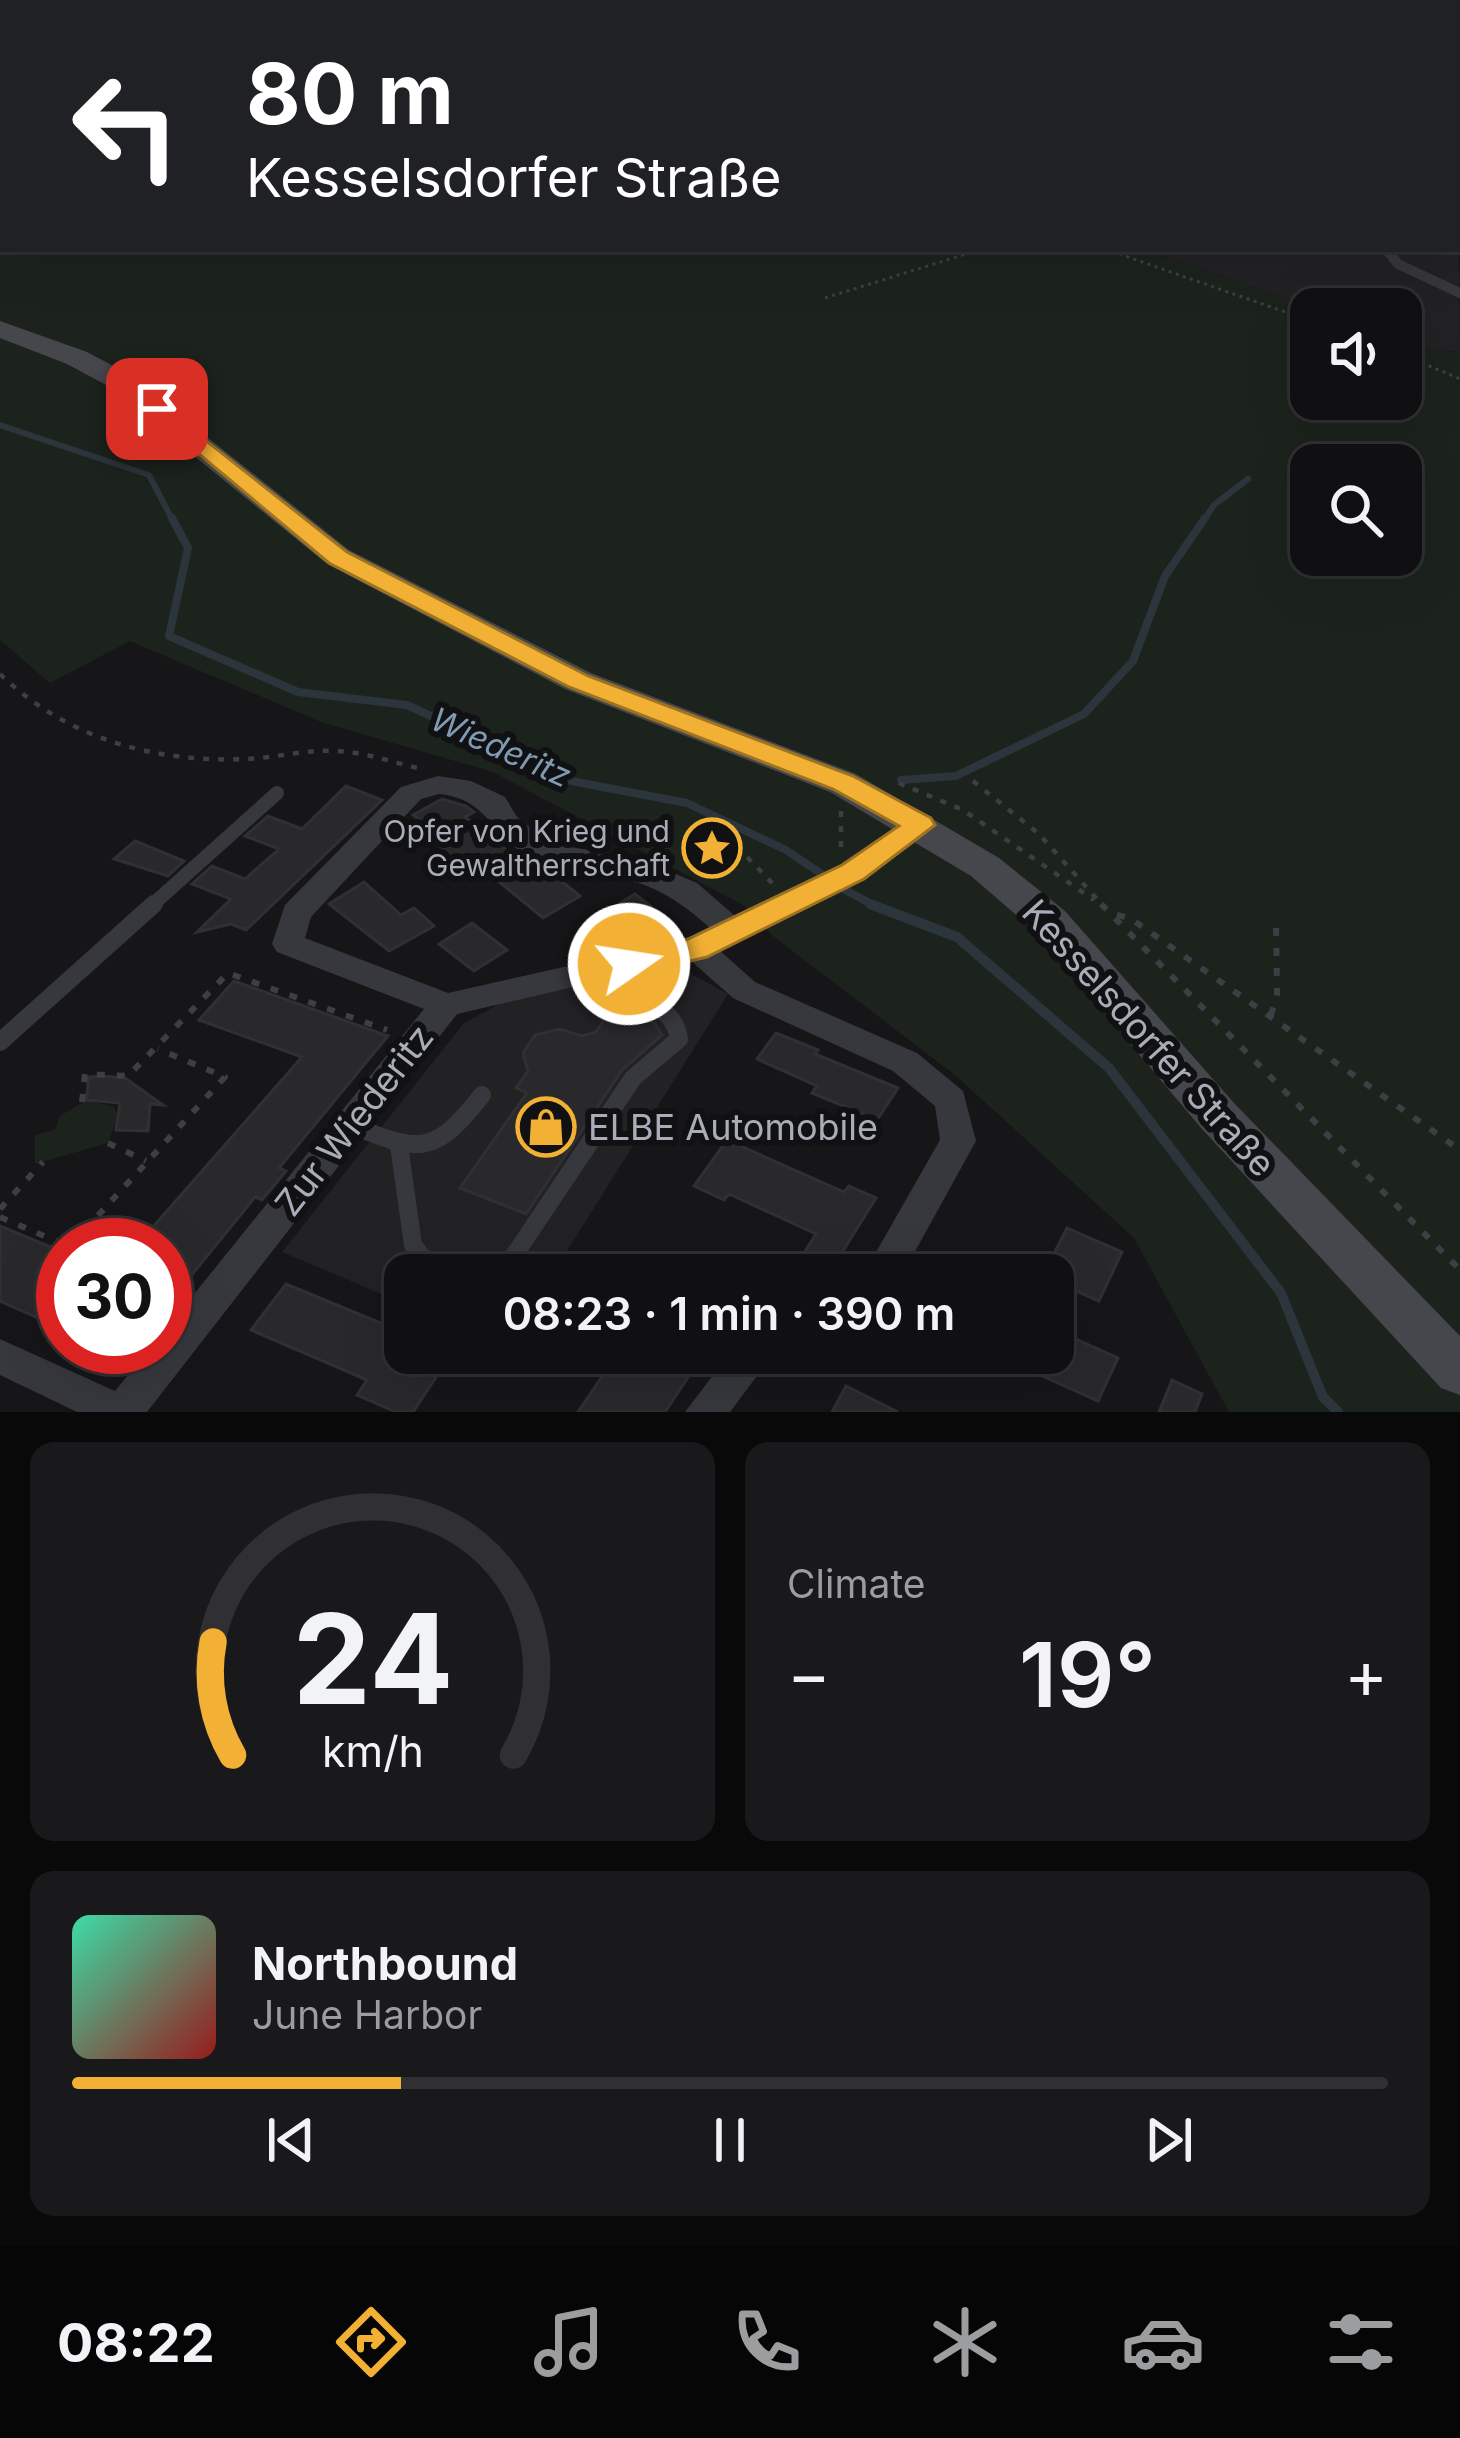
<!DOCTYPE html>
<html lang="en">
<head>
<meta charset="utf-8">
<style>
  :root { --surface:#101012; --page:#19191b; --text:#f1f3f6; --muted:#9c9d9f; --line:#303032; --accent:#f2b134 }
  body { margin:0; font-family:Inter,sans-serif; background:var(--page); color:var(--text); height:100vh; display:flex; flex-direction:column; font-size:45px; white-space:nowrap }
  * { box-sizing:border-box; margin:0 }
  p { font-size:39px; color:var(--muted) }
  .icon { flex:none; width:66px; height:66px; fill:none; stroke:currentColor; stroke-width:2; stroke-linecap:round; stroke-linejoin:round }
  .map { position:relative; height:1412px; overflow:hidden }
  .drawer { display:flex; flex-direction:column; gap:30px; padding:30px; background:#09090a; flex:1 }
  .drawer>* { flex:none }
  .banner { position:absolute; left:0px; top:0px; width:1461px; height:252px; box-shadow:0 12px 48px #0002,0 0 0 3px var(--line); background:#202124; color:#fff; overflow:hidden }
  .controls { position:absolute; left:1290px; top:288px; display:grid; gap:24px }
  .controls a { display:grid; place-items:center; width:132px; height:132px; border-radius:24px; background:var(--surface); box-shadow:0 12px 48px #0002,0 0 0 3px var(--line); font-size:60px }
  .speed { position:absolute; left:36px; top:1218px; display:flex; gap:24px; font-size:60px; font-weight:700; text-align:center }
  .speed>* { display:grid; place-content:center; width:156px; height:156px; border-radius:50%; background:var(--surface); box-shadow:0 12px 48px #0002,0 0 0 3px var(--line); line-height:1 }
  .speed .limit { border:18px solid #d22; background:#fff; color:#111 }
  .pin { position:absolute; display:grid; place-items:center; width:102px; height:102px; color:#fff; margin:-51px; border-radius:24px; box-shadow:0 6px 18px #0006 }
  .me { position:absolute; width:132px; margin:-66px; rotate:77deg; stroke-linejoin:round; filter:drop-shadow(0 0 9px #0008) }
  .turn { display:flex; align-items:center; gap:42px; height:252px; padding:0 48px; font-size:54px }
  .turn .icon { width:156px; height:156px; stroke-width:2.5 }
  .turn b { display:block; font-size:84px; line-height:102px }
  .big { font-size:90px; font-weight:600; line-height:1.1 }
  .drawer .card { flex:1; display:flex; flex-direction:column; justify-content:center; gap:18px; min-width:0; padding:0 42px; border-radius:24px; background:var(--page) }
  .drawer .dial { align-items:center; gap:0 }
  .dial svg { height:312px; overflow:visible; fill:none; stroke:var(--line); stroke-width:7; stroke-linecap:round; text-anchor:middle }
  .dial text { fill:var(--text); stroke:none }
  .song { display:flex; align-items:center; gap:36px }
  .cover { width:144px; height:144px; border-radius:18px; background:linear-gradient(135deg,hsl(160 70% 55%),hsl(0 70% 35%)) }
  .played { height:12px; border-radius:6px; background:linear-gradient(90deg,var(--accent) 25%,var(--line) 25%) }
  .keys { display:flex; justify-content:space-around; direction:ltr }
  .heat { display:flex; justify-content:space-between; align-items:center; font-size:66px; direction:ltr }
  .drawer .tiles { flex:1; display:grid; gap:30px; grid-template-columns:1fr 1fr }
  .card:last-child { grid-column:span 2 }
  .trip { position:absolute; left:384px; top:1254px; width:690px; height:120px; border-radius:24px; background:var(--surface); box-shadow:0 12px 48px #0002,0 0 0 3px var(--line); font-weight:600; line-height:120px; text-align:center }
  .tabs { display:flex; height:192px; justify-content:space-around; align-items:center; background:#060607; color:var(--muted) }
  .tabs .icon { width:84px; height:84px }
  .tabs .active { color:var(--accent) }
  .tabs b { font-size:54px; color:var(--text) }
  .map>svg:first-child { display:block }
  .built { fill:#222225 }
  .green { fill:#1c231d; fill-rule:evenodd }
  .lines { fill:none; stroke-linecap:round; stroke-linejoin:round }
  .stream-far2 { stroke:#2c353c; stroke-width:6 }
  .stream-far1 { stroke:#2c353c; stroke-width:8 }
  .stream { stroke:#2c353c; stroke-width:10 }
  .building { fill:#29292c; stroke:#303034; stroke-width:3 }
  .path-far2 { stroke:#3d3f44; stroke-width:3; stroke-dasharray:3 4.5; stroke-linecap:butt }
  .path-far1 { stroke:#3d3f44; stroke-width:4.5; stroke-dasharray:6 9; stroke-linecap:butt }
  .path { stroke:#3d3f44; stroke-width:6; stroke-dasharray:8 12; stroke-linecap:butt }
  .lane-far3 { stroke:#37383d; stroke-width:8 }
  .lane-far2 { stroke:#37383d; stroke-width:10 }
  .lane-far1 { stroke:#37383d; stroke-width:14 }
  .lane { stroke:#37383d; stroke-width:18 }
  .street { fill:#37383d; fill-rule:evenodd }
  .secondary { fill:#45474d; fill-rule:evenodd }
  .route { fill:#f2b134; stroke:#9d7322; stroke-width:3 }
  .labels { text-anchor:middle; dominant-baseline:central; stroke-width:12; stroke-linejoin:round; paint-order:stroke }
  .poi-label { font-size:30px; fill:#a8adb8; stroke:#111113; text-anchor:end }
  .water-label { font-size:33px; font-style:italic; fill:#7f9bb3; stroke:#111113 }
  .near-street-label { font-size:36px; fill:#a8adb8; stroke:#111113 }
  .near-poi-label { font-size:36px; fill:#a8adb8; stroke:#111113; text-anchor:start }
</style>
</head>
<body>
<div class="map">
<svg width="1460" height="1412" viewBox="0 0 1460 1412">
  <rect width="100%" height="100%" fill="#161618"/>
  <g class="built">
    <path d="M378 0H1163L1177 3H335Z"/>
    <path d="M1458 92 1460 352 1434 350 1401 338V309H1319L1144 249H1458Z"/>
    <path d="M665 968 688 972 728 994 552 1275H405V1304L282 1252 464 1023 503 1002Z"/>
  </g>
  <g class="green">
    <path d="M0 0H602L3 3V249H811L830 255 852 249H1144L1319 309H1311V399H1401V338L1434 350 1460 352V1412H1229L1134 1238 955 1075 773 936 743 905 493 772 321 722 130 641 50 683 0 640ZM1311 465H1401V555H1311Z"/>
    <path d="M86 1100 114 1107 118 1116 108 1143 35 1164V1135L55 1130 60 1116Z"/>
  </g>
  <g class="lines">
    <g class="stream-far2">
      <path d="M0 425 149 475 173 521"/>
      <path d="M1203 521 1214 505 1248 479"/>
    </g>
    <g class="stream-far1">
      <path d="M172 518 188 548 169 636 298 692 407 705 571 781 687 803 786 850 826 877"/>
      <path d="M901 780 956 776 1084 714 1133 661 1165 576 1205 518"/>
      <path d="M838 886 877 907"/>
    </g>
    <path class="stream" d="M870 904 957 937 1109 1068 1281 1293 1323 1397 1338 1412"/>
  </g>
  <g class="building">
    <path d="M346 786 382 800 246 930 231 924 197 932 231 899 192 884 212 866 245 879 279 849 245 836 268 816 302 829Z"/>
    <path d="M442 799 466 806 474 812 465 817 534 872 544 867 580 896 543 918 485 870 475 876 441 848 448 843 413 815Z"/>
    <path d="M135 841 184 861 168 876 114 859Z"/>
    <path d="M364 882 401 915 414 908 434 926 389 951 329 904Z"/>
    <path d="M635 894 658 912 622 934 599 916Z"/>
    <path d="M472 923 507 950 474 971 439 944Z"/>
    <path d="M234 981 388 1036 279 1168 286 1171 262 1200 255 1197 165 1308V1245H137L302 1057 199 1020Z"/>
    <path d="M627 1011 654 1022 662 1035 622 1070 526 1214 460 1188 527 1093 516 1088 528 1071 523 1053 535 1035 559 1029 582 1036 596 1032 606 1017Z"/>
    <path d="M776 1033 818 1050 815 1054 898 1088 877 1120 812 1093 817 1086 757 1059Z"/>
    <path d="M103 1076 125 1078 163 1105 150 1104 148 1131 116 1130 120 1103 86 1100 89 1077Z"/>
    <path d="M727 1140 844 1192 849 1186 876 1198 828 1275H790L816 1234 729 1194 724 1200 694 1186Z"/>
    <path d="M0 1226 63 1252V1329L0 1301Z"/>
    <path d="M1067 1228 1122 1252 1099 1301 1053 1281V1275H1043Z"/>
    <path d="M286 1284 405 1333V1353H452L413 1412H396L357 1395 367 1380 251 1330Z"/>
    <path d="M1058 1331 1118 1358 1098 1401 1038 1374 1048 1353H1053Z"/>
    <path d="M618 1353H704L665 1412H578Z"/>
    <path d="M1172 1380 1202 1394 1195 1412H1159Z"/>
    <path d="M846 1386 898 1412H832Z"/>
  </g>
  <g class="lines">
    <g class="path-far2">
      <path d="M1071 0 1084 3"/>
      <path d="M1153 0 1166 3"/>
      <path d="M1105 249 1311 321"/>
      <path d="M825 298 982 249"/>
      <path d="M1401 354 1460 379"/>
    </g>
    <g class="path-far1">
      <path d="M0 674C66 738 154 763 245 759 276 758 306 749 337 751 365 752 391 762 418 768"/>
      <path d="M973 781 1039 834 1104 907"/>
      <path d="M899 783 963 810 1094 900"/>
      <path d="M841 811V847"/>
      <path d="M707 837 747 857 775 886"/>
    </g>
    <g class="path">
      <path d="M1101 904 1460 1270"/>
      <path d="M1117 915 1130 918 1460 1150"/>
      <path d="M1271 1015 1277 994 1276 919"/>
      <path d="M82 1102 85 1074 128 1076 228 973 387 1030"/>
      <path d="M108 1143 146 1161"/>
      <path d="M0 1209 43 1162"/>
      <path d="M0 1217 65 1245"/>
      <path d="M71 1245 225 1077 158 1049"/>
    </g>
    <path class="lane-far3" d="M606 3 616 0"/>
    <path class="lane-far2" d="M1386 249 1398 264 1460 293"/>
    <path class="lane-far1" d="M150 907 277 793"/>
    <g class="lane">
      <path d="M0 1042 154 904"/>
      <path d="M351 1125C420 1153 434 1156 482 1095"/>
      <path d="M399 1145 413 1245 422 1257 454 1275"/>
      <path d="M501 1275 633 1078 679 1039C674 1003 638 1001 608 993L596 971"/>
    </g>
    <g class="street">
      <path d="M1184 0H1208L1211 3H1187Z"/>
      <rect x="1458" y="75" width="2" height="10"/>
      <path d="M438 776 471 781 505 797 517 817 550 843 645 861 697 883 735 916 842 865 910 818H930L935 825 930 832 864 879 719 950 755 982 917 1053 963 1091 976 1141 902 1275H863L940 1140 935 1106 893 1071 733 998 690 960 457 1014 147 1412H77L0 1375V1339L115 1391 151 1347H165V1330L424 1009 277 952 272 944 285 905 401 787ZM439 794C487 798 491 835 529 857 544 865 567 866 584 869 640 880 667 889 710 928L688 939 448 993 305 938 311 917 421 799Z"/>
      <path d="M730 1353H774L730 1412H685Z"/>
    </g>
    <g class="secondary">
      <path d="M0 2 5 3 3 14H0Z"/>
      <path d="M0 321 87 352 128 374 349 550 591 673 856 774 999 858 1065 911 1234 1103 1460 1336V1395L1441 1388 1202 1129 1035 931 971 876 830 792 565 689 327 564 108 386 67 364 0 338Z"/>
    </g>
  </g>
  <path class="route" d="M157 402 347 552 588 676 853 776 931 818 935 825 864 879 707 957 629 975 618 972 613 964 618 956 688 939 842 865 899 826 833 789 569 687 329 563 150 413 146 409Z"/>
  <defs>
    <symbol id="sight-ring" viewBox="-11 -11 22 22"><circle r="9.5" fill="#111113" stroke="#f2b134" stroke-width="1.5"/><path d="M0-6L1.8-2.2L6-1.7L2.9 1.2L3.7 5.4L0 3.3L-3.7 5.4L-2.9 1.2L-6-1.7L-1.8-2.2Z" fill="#f2b134"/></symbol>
    <symbol id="shop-ring" viewBox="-11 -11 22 22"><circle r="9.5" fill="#111113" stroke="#f2b134" stroke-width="1.5"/><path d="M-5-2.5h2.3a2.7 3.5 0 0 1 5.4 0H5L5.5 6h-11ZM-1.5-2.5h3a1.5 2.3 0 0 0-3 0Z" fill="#f2b134"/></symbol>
  </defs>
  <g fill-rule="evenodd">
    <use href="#sight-ring" x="679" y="815" width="66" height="66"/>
    <use href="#shop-ring" x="513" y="1094" width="66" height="66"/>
  </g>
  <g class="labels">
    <g class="poi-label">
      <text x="670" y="831">Opfer von Krieg und<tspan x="670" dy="34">Gewaltherrschaft</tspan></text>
    </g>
    <g class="water-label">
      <text transform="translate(501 747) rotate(24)">Wiederitz</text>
    </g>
    <g class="near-street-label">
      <text transform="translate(1149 1038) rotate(48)">Kesselsdorfer Straße</text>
      <text transform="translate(354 1120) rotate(-52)">Zur Wiederitz</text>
    </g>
    <g class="near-poi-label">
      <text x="588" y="1127">ELBE Automobile</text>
    </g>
  </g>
</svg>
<div class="controls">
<a><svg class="icon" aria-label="sound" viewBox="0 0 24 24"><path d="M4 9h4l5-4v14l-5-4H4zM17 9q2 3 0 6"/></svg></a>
<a><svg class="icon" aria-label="search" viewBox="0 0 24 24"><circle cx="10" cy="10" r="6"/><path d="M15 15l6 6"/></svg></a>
</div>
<div class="speed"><div class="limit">30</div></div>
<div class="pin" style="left:157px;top:409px;background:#d93025"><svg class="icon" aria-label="arrive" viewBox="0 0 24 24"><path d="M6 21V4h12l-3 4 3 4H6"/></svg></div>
<svg class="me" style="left:629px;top:964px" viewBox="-20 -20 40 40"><circle r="17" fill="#f2b134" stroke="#fff" stroke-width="3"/><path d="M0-11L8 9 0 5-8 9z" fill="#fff"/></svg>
<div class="trip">08:23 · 1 min · 390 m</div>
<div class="banner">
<div class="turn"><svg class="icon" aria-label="left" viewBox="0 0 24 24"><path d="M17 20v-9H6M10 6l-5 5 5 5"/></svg><div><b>80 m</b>Kesselsdorfer Straße</div></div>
</div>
</div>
<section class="drawer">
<div class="tiles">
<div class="card dial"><svg viewBox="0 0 100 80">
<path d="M14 69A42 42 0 1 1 86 69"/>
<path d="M14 69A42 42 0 0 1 9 40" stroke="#f2b134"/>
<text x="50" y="56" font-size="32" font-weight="700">24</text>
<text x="50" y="72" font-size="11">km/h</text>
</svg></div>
<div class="card"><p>Climate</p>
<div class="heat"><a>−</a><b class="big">19°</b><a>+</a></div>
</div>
<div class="card">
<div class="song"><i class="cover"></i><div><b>Northbound</b><p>June Harbor</p></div></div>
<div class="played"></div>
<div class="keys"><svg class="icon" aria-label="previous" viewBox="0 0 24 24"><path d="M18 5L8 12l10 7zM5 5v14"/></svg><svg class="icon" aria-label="pause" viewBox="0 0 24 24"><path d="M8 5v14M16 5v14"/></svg><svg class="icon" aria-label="next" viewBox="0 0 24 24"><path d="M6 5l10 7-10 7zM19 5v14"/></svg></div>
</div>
</div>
</section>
<nav class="tabs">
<b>08:22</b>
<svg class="icon active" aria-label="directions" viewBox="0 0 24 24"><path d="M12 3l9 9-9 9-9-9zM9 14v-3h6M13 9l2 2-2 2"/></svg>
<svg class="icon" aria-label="music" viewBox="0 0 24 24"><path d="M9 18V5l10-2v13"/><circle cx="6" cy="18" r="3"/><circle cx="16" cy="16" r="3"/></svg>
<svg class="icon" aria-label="phone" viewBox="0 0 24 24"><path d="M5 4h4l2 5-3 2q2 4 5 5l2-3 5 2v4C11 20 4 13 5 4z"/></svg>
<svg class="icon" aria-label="climate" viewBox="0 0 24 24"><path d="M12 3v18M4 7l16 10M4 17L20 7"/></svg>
<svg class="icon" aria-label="car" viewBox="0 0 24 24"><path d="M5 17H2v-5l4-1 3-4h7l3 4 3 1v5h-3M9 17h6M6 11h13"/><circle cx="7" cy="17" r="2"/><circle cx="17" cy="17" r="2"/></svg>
<svg class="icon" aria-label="filters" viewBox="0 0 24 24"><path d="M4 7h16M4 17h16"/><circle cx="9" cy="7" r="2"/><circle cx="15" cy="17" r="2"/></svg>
</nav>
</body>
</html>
